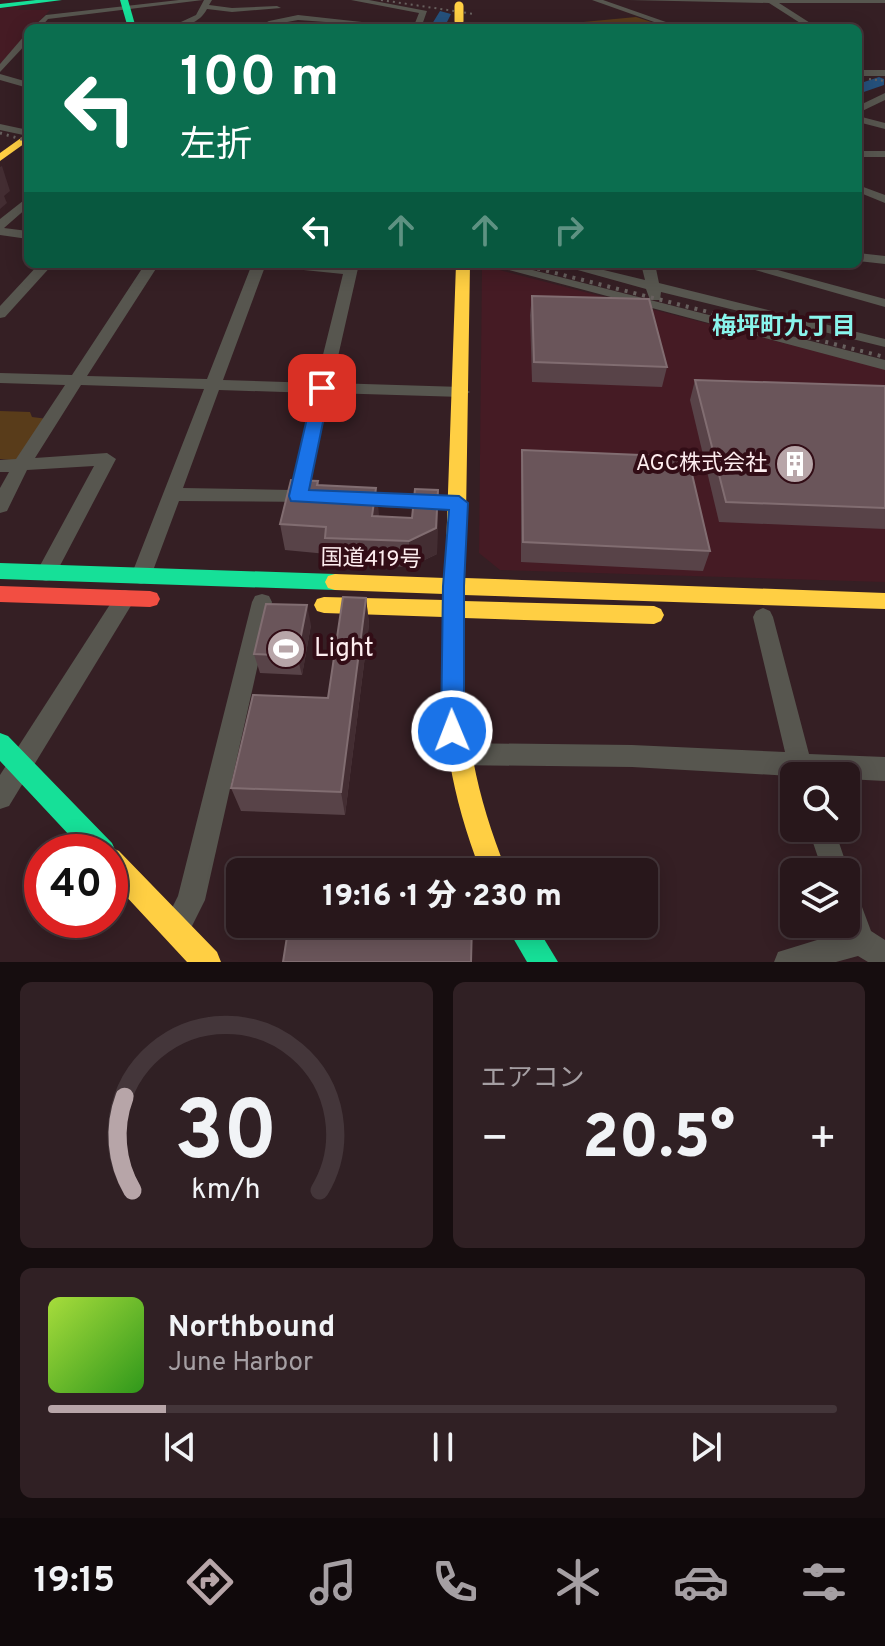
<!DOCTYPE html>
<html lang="ja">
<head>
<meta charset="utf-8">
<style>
  :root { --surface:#28171b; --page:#302024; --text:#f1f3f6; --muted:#a59fa3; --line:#44363a; --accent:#b7a5a8 }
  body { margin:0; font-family:Overpass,"Noto Sans JP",sans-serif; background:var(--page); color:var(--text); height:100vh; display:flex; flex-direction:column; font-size:30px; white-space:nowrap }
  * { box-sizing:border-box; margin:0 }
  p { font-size:26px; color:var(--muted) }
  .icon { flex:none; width:44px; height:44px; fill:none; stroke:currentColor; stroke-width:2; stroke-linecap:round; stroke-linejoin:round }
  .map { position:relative; height:962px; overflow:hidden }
  .drawer { display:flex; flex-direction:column; gap:20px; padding:20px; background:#160d0f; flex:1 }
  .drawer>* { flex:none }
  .hud { position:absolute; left:24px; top:24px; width:838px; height:244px; border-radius:12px; box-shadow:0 4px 20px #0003,0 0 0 2px var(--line); background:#0b6e4f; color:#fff; overflow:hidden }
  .buttons { position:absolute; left:780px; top:762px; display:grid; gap:16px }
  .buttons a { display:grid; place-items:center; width:80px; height:80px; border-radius:12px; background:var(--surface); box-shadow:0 4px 20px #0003,0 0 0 2px var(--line); font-size:40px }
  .speed { position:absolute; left:24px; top:834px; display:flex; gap:16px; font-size:40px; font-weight:700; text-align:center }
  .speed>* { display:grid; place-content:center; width:104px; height:104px; border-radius:50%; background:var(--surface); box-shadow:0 4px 20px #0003,0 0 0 2px var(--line); line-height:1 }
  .speed .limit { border:12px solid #d22; background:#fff; color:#111 }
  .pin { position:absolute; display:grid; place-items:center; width:68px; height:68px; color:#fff; margin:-34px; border-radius:16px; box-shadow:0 4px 12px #0006 }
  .me { position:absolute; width:88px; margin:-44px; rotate:359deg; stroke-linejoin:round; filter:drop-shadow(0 0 6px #0008) }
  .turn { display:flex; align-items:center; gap:28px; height:168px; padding:0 24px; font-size:36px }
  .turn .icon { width:104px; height:104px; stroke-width:2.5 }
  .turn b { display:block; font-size:56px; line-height:68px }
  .lanes { display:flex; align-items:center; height:76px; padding:0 24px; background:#0003; justify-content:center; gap:40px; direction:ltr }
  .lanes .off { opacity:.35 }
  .big { font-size:60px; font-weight:800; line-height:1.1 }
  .drawer .tile { flex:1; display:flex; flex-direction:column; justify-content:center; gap:12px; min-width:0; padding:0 28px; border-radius:12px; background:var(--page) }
  .drawer .dial { align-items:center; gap:0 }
  .dial svg { height:208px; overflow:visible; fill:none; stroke:var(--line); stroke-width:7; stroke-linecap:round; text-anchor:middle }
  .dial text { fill:var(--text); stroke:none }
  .song { display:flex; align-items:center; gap:24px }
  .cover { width:96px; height:96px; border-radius:12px; background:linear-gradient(135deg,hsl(80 70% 55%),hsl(110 70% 35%)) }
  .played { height:8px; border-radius:4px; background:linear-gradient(90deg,var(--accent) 15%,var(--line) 15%) }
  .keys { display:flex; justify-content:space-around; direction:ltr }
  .heat { display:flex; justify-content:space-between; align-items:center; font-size:44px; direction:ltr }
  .drawer .tiles { flex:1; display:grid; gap:20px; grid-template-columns:1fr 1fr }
  .tile:last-child { grid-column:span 2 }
  .trip { position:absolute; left:226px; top:858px; width:432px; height:80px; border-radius:12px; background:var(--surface); box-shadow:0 4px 20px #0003,0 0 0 2px var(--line); font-weight:800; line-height:80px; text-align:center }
  .tabs { display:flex; height:128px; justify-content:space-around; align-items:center; background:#10090b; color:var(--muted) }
  .tabs .icon { width:56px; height:56px }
  .tabs .selected { color:var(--accent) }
  .tabs b { font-size:36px; color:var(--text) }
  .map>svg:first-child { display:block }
  .built { fill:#451b24 }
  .green { fill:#593c1a }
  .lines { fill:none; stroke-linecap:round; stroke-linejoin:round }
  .river { fill:#25517c; fill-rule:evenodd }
  .street { fill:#57564f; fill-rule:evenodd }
  .fast { fill:#16e098; fill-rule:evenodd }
  .slow { fill:#ffcf43; fill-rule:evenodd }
  .jam { fill:#f24e42; fill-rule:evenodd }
  .rail-far2 { stroke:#67605e; stroke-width:2; stroke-dasharray:2 4; stroke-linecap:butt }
  .rail-far1 { stroke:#67605e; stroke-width:3; stroke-dasharray:2 5; stroke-linecap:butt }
  .rail { stroke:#67605e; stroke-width:4; stroke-dasharray:3 6; stroke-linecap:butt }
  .slow-bridge { stroke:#ffcf43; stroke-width:9 }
  .wall { fill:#584348 }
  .shaded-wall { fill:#432d32 }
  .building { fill:#6a555a; stroke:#816d71; stroke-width:2 }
  .route { fill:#1a73e8; stroke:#114b97; stroke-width:2 }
  .labels { text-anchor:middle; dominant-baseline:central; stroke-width:8; stroke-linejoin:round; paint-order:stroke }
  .poi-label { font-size:22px; fill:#fdedef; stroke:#320d16; text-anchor:end }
  .street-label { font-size:22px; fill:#fdedef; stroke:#320d16 }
  .neighbourhood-label { font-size:24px; font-weight:bold; fill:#89f4ec; stroke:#320d16 }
  .near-poi-label { font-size:26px; fill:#fdedef; stroke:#320d16; text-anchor:start }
</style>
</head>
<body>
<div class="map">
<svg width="885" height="962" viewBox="0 0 885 962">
  <rect width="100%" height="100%" fill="#351f24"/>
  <g class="built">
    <path d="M22 6 18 10H50L33 28H28V33L0 64V8Z"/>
    <path d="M488 267 885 369V582L500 570 479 553 482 268Z"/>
  </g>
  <g class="green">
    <path d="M636 17 670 28H515H520Z"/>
    <path d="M0 411 30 412 32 417 48 419 22 461 0 459Z"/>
  </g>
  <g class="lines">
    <g class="river">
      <path d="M440 11 451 14 446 24 449 28H435L432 24Z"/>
      <path d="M879 77 884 79V85L858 94V84Z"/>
    </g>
    <g class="street">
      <path d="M179 0H203L48 19 40 28H32L46 15Z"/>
      <path d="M204 0H212L209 5 232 8 277 6 281 8 232 12 207 9C200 23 183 28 168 28L196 15Z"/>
      <path d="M351 0H369L427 11 421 28H413L419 13Z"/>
      <path d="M592 0H603L683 28H671Z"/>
      <path d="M629 0H885V3H779L818 28H808L769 3Z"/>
      <path d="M298 15 371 23 367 25 298 20 255 28 269 21Z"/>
      <path d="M25 35H28V42L0 72V64Z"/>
      <rect x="858" y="70" width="27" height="6"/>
      <path d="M0 74 28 82V88L0 80Z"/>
      <path d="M885 93V100L858 113V106Z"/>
      <path d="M858 116 885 123V129L858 122Z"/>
      <path d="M0 124 28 130V136L0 130Z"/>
      <rect x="858" y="151" width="27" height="6"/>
      <path d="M858 185 885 195V203L858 192Z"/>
      <path d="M28 197V207L4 228 28 231V239L0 235V219Z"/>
      <path d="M858 253 885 256V264L858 261Z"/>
      <path d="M39 264H53L5 317 0 318V306Z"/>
      <path d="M145 264H159L87 376 207 379 252 264H266L223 380 316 383 343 274 284 268 277 264 345 266V264H359L332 383 462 387 470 392 462 397 330 393 308 491 317 497 314 502 179 501 151 576 148 582 141 584 134 582 131 576 204 389 81 385 35 458 107 453 116 459 53 579 46 581 39 579 36 573 94 466 27 470 7 511 0 513V488L9 472H0V460L16 459 65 385 0 383V373L72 375ZM219 390 314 393 290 490 183 488Z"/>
      <path d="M486 264H509L885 360V370Z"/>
      <path d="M556 264H579L645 280 641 264H655L659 283 885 339V347L661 292 660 300H650L646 289Z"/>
      <path d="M734 264H756L885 299V307Z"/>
      <path d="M354 492 459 496 468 503 459 510 354 506 345 499Z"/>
      <path d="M125 590 132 592 135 598 132 604 9 806 0 809V775L118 592Z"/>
      <path d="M262 594 269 596 272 602 205 900 186 938 176 942 166 938 162 928 178 896 252 602 255 596Z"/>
      <path d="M763 608 770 611 773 617 809 754 885 757V781L846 779V776H794V782L791 776 632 767 454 765 446 762 442 754 446 746 454 743 632 745 785 752 753 617 756 611Z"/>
      <path d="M808 828H834L849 872 846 880V872H823Z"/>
      <path d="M846 887 856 891 871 931 885 940V962H868L858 956 836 962H774L778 952 843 932 840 924H846Z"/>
    </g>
    <g class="fast">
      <path d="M36 0H62L0 8V4Z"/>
      <path d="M120 0H128L136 28H128Z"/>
      <path d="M0 563 335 574 342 576 345 582 342 588 335 590 0 579Z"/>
      <path d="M0 733 8 736 112 843 116 852 112 861 110 862V852H85L0 761Z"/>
      <path d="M505 924H535L558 962H527Z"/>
    </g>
    <g class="slow">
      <path d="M28 133V141L0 161V153Z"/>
      <path d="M456 264H470L465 578 885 593V609L464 595V601L654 606 661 609 664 615 661 621 654 624 464 618C462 716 470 780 507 872H481C446 782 439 713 443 617L324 613 317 611 314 605 317 599 324 597 444 600V594L335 590 328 588 325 582 328 576 335 574 445 578Z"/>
      <path d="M110 847 119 851 217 952 221 962H187L110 879V852H100Z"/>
    </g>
    <path class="jam" d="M0 586 150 591 157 593 160 599 157 605 150 607 0 602Z"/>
    <g class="rail-far2">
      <path d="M381 0 474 14"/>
      <path d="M869 79 885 81"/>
    </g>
    <path class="rail-far1" d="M0 133 28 141"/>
    <path class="rail" d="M520 264 885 357"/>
    <path class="slow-bridge" d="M459 6V21"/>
  </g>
  <g class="wall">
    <path d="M532 296 667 367 662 387 532 382 530 315Z"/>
    <path d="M695 380 885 386V529L719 522 690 400Z"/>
    <path d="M522 450 710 551 703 571 521 562V470Z"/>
    <path d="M318 481 319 485 376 488 378 517 412 518 438 490 437 554 410 567 329 564 327 554 285 550 280 524Z"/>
    <path d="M366 598 369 624 345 815 241 811 231 788 328 698Z"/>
    <path d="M311 625 302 675 260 673 254 654Z"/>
  </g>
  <g class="shaded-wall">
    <path d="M2 166 10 191 4 196 7 203 0 209V167Z"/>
    <path d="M376 488 379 514 375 540 372 516Z"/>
    <path d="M438 490 437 554 410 567 409 541Z"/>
    <path d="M366 598 369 624 345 815 341 792Z"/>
    <path d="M307 605 311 625 302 675 297 656Z"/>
  </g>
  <g class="building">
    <path d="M532 296 649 299 667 367 534 362Z"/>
    <path d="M695 380 885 386V508L726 502Z"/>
    <path d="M522 450 688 457 710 551 523 542Z"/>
    <path d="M291 480 318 481 317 485 376 488 372 516 412 518 415 489 438 490 436 528 409 541 325 538 326 527 280 524Z"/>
    <path d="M343 597 366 598 341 792 231 788 253 695 328 698Z"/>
    <path d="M266 604 307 605 297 656 254 654Z"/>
    <path d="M299 863 473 872H297Z"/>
    <path d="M289 924H472L471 962H283Z"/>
  </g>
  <path class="route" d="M322 383 330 388 309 490 459 496 468 503 464 586V731L461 738 452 742 444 738 441 731 443 586 449 510 291 501 289 496 314 388Z"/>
  <defs>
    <symbol id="building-disc" viewBox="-11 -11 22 22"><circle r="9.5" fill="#b7a5a8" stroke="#320d16"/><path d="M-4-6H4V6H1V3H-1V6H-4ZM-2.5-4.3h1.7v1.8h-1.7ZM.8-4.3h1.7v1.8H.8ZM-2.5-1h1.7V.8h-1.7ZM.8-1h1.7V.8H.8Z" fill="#fff"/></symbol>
    <symbol id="stadium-disc" viewBox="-11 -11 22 22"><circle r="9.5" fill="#b7a5a8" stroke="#320d16"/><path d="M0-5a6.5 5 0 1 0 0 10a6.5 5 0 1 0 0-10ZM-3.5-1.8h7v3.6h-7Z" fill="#fff"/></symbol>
  </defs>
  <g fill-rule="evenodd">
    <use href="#building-disc" x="773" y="442" width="44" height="44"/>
    <use href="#stadium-disc" x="264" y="627" width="44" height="44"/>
  </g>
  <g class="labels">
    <g class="poi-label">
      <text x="767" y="464">AGC株式会社</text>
    </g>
    <g class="street-label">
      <text transform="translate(371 560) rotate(1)">国道419号</text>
    </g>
    <g class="neighbourhood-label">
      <text x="784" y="328">梅坪町九丁目</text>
    </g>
    <g class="near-poi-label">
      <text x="314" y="649">Light</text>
    </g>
  </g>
</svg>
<div class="buttons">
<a><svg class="icon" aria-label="search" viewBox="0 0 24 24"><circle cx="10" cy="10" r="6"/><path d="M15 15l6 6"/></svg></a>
<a><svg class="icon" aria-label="layers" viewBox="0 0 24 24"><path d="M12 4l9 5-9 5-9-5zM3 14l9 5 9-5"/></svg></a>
</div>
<div class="speed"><div class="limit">40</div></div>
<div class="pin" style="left:322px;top:388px;background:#d93025"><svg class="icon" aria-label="arrive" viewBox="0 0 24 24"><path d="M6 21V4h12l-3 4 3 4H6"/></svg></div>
<svg class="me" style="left:452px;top:731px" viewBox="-20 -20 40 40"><circle r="17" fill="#1a73e8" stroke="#fff" stroke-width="3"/><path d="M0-11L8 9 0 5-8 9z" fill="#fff"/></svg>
<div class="trip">19:16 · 1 分 · 230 m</div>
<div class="hud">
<div class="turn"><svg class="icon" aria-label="left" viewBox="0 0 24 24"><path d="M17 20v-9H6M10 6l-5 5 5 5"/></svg><div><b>100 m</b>左折</div></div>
<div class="lanes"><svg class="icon" aria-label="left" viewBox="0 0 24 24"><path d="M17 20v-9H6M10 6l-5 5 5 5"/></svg><svg class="icon off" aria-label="ahead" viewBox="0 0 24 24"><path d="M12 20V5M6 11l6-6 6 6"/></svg><svg class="icon off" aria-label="ahead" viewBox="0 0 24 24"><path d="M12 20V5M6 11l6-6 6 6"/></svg><svg class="icon off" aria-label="right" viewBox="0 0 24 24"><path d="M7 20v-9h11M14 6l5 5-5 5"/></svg></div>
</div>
</div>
<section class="drawer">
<div class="tiles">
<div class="tile dial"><svg viewBox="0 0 100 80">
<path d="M14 69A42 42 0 1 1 86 69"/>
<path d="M14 69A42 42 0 0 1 11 33" stroke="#b7a5a8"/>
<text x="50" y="56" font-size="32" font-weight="700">30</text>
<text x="50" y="72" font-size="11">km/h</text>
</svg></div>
<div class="tile"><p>エアコン</p>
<div class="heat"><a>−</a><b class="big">20.5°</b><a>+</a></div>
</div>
<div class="tile">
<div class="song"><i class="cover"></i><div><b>Northbound</b><p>June Harbor</p></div></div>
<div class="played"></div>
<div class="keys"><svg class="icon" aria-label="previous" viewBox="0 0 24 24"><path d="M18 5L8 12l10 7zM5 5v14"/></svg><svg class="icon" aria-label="pause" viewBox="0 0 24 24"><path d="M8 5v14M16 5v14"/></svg><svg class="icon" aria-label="next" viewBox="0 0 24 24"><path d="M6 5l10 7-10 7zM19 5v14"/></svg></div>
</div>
</div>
</section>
<nav class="tabs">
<b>19:15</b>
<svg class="icon selected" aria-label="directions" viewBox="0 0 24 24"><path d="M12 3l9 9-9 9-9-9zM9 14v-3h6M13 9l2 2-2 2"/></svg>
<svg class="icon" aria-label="music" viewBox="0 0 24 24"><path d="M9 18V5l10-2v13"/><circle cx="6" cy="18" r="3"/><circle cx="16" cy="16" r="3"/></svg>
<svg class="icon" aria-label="phone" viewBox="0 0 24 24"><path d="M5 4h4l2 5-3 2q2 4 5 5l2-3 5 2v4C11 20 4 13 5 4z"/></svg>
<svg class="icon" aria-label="climate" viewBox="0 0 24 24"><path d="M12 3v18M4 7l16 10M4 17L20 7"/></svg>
<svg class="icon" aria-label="car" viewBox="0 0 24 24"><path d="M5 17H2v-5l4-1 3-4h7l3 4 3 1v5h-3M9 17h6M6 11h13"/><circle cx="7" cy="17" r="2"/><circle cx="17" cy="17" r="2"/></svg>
<svg class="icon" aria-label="filters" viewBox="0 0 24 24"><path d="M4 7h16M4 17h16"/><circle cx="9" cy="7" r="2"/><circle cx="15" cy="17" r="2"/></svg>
</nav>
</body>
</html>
